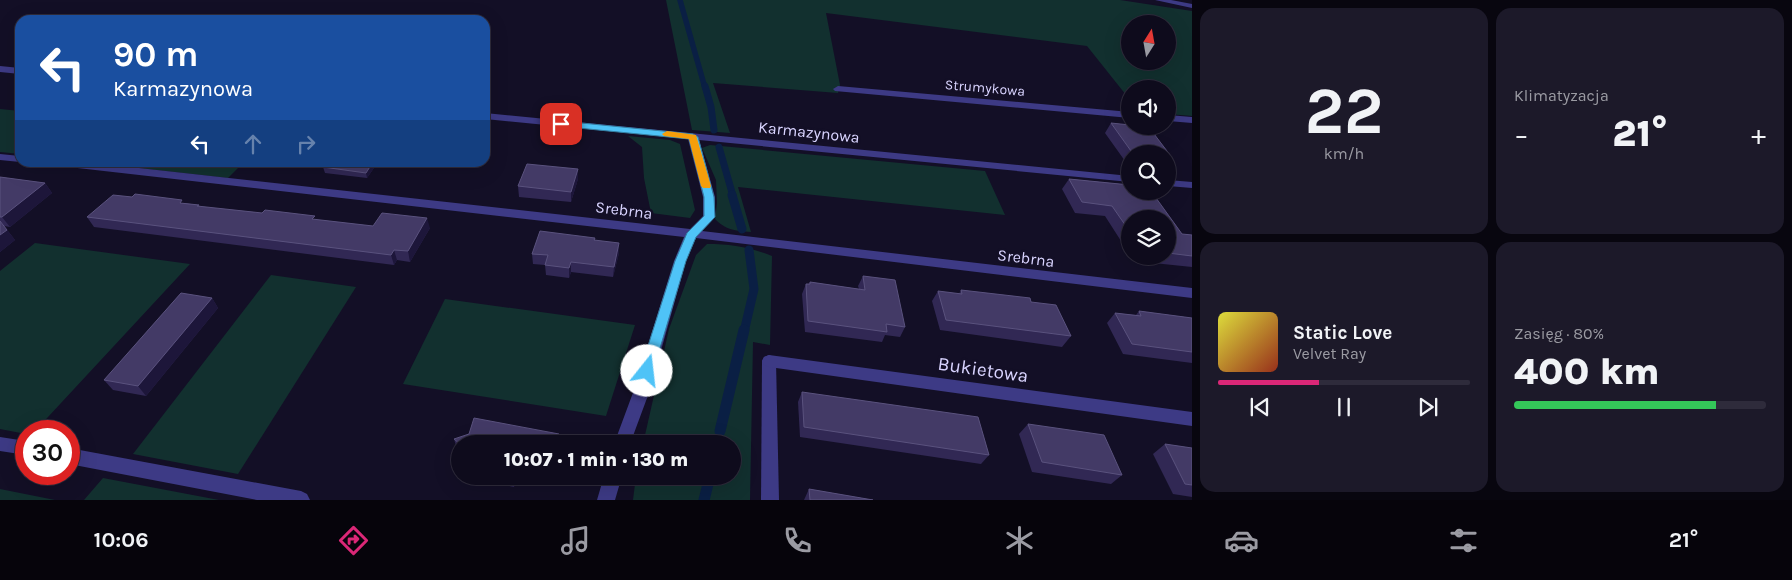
<!DOCTYPE html>
<html lang="pl">
<head>
<meta charset="utf-8">
<style>
  :root { --surface:#0e0b1c; --page:#1c1929; --text:#f1f3f6; --muted:#9b9ba3; --line:#2e2b3b; --accent:#db2777 }
  body { margin:0; font-family:Karla,sans-serif; background:var(--page); color:var(--text); height:100vh; display:flex; flex-direction:column; font-size:19px; white-space:nowrap }
  * { box-sizing:border-box; margin:0 }
  p { font-size:16px; color:var(--muted) }
  .icon { flex:none; width:28px; height:28px; fill:none; stroke:currentColor; stroke-width:2; stroke-linecap:round; stroke-linejoin:round }
  .map { position:relative; flex:1; overflow:hidden }
  .panel { display:flex; flex-direction:column; gap:8px; padding:8px; background:#08060f; width:600px }
  .panel>* { flex:none }
  .hud { position:absolute; left:15px; top:15px; width:475px; height:152px; border-radius:15px; box-shadow:0 5px 20px #0002,0 0 0 1px var(--line); background:#1a4fa0; color:#fff; overflow:hidden }
  .needle { width:32px; rotate:11deg }
  .fabs { position:absolute; left:1121px; top:15px; display:grid; gap:10px }
  .fabs a { display:grid; place-items:center; width:55px; height:55px; border-radius:50%; background:var(--surface); box-shadow:0 5px 20px #0002,0 0 0 1px var(--line); font-size:25px }
  .speed { position:absolute; left:15px; top:420px; display:flex; gap:10px; font-size:25px; font-weight:700; text-align:center }
  .speed>* { display:grid; place-content:center; width:65px; height:65px; border-radius:50%; background:var(--surface); box-shadow:0 5px 20px #0002,0 0 0 1px var(--line); line-height:1 }
  .speed .limit { border:8px solid #d22; background:#fff; color:#111 }
  .pin { position:absolute; display:grid; place-items:center; width:42px; height:42px; color:#fff; margin:-21px; border-radius:10px; box-shadow:0 2px 8px #0006 }
  .me { position:absolute; width:55px; margin:-28px; rotate:16deg; stroke-linejoin:round; filter:drop-shadow(0 0 4px #0008) }
  .turn { display:flex; align-items:center; gap:18px; height:105px; padding:0 15px; font-size:22px }
  .turn .icon { width:65px; height:65px; stroke-width:2.5 }
  .turn b { display:block; font-size:35px; line-height:42px }
  .lanes { display:flex; align-items:center; height:48px; padding:0 15px; background:#0003; justify-content:center; gap:25px; direction:ltr }
  .lanes .off { opacity:.35 }
  .big { font-size:38px; font-weight:800; line-height:1.1 }
  .panel .tile { flex:1; display:flex; flex-direction:column; justify-content:center; gap:8px; min-width:0; padding:0 18px; border-radius:15px; background:var(--page) }
  .panel .dial { align-items:center; gap:0 }
  .dial b { font-size:65px; line-height:1 }
  .song { display:flex; align-items:center; gap:15px }
  .cover { width:60px; height:60px; border-radius:8px; background:linear-gradient(135deg,hsl(60 70% 55%),hsl(10 70% 35%)) }
  .played { height:5px; border-radius:2px; background:linear-gradient(90deg,var(--accent) 40%,var(--line) 40%) }
  .keys { display:flex; justify-content:space-around; direction:ltr }
  .heat { display:flex; justify-content:space-between; align-items:center; font-size:28px; direction:ltr }
  .charge { height:8px; border-radius:4px; background:linear-gradient(90deg,#34c759 80%,var(--line) 0) }
  .panel .tiles { flex:1; display:grid; gap:8px; grid-template-columns:repeat(2,1fr) }
  .trip { position:absolute; left:451px; top:435px; width:290px; height:50px; border-radius:25px; background:var(--surface); box-shadow:0 5px 20px #0002,0 0 0 1px var(--line); font-weight:800; line-height:50px; text-align:center }
  .tab-bar { display:flex; height:80px; justify-content:space-around; align-items:center; background:#06040b; color:var(--muted) }
  .tab-bar .icon { width:35px; height:35px }
  .tab-bar .active { color:var(--accent) }
  .tab-bar b { font-size:22px; color:var(--text) }
  main { display:flex; flex:1; min-height:0 }
  .map>svg:first-child { display:block }
  .green { fill:#12302f; fill-rule:evenodd }
  .lines { fill:none; stroke-linecap:round; stroke-linejoin:round }
  .stream-far3 { stroke:#0a1f44; stroke-width:5.5 }
  .stream-far2 { stroke:#0a1f44; stroke-width:7 }
  .stream-far1 { stroke:#0a1f44; stroke-width:9 }
  .stream { stroke:#0a1f44; stroke-width:11 }
  .lane { fill:#3d3a85; fill-rule:evenodd }
  .street { fill:#3d3a85; fill-rule:evenodd }
  .wall { fill:#312854 }
  .shaded-wall { fill:#1d163a }
  .building { fill:#433a66; stroke:#5a527e }
  .route { fill:#4fc3f7; stroke:#337fa1 }
  .slow { fill:#f59e0b }
  .labels { text-anchor:middle; dominant-baseline:central; stroke-width:5; stroke-linejoin:round; paint-order:stroke }
  .far-street-label { font-size:14px; fill:#d9d4ff; stroke:#130f26 }
  .street-label { font-size:16px; fill:#d9d4ff; stroke:#130f26 }
  .near-street-label { font-size:19px; fill:#d9d4ff; stroke:#130f26 }
</style>
</head>
<body>
<main>
<div class="map">
<svg width="1192" height="500" viewBox="0 0 1192 500">
  <rect width="100%" height="100%" fill="#130f26"/>
  <g class="green">
    <path d="M666 0H1120L1192 11V116L1168 114V89H1130V100L1087 46 826 13 840 85 838 93 713 83 730 133 692 130ZM1130 24H1168V61H1130Z"/>
    <path d="M0 109 20 111V154L0 152Z"/>
    <path d="M628 136 670 140 680 144 695 210 690 218 651 213 644 178 642 147Z"/>
    <path d="M710 145 985 171 1005 215 738 187 751 232C735 231 726 230 715 219L717 203 716 180 702 148Z"/>
    <path d="M93 163 243 162V163L228 178Z"/>
    <path d="M35 243 190 264 35 431H26V434L0 429V271Z"/>
    <path d="M707 244C730 244 750 247 772 256L770 345 753 342 750 500H633L636 476H732V444H643L669 329 696 255Z"/>
    <path d="M271 275 356 287 238 474 133 454Z"/>
    <path d="M445 299 635 325 606 416 403 384Z"/>
    <path d="M103 478 219 500H84Z"/>
    <path d="M0 489 55 500H0Z"/>
  </g>
  <g class="lines">
    <path class="stream-far3" d="M680 0 705 88"/>
    <g class="stream-far2">
      <path d="M705 86 711 107 714 130"/>
      <path d="M719 147 733 196"/>
    </g>
    <g class="stream-far1">
      <path d="M732 195 742 229"/>
      <path d="M744 332 754 289 749 250"/>
    </g>
    <g class="stream">
      <path d="M720 431 744 330"/>
      <path d="M704 500 710 476"/>
    </g>
    <g class="lane">
      <path d="M769 355 774 357 776 361 779 500H761L762 361 764 357Z"/>
      <path d="M0 437 26 441V455L0 451Z"/>
      <path d="M69 448 301 491 307 494 310 500H257L69 464Z"/>
    </g>
    <g class="street">
      <path d="M1155 0H1171L1192 4V8Z"/>
      <path d="M0 66 20 68V74L0 72Z"/>
      <path d="M838 86 1130 112V118L835 91 833 89Z"/>
      <path d="M485 113 1130 176V182L699 140 715 197V217L702 231 1192 288V298L696 238 686 261 650 390 630 444H614L634 390 674 261 684 237 51 165 46 162H85L690 229 703 216V197L688 139 485 119Z"/>
      <path d="M1168 115 1192 117V123L1168 121Z"/>
      <path d="M0 154 20 156V162L0 160Z"/>
      <path d="M1168 180 1192 182V188L1168 186Z"/>
      <path d="M769 355 1192 412V426L769 367 764 365 762 361 764 357Z"/>
      <path d="M604 476H622L615 500H597Z"/>
    </g>
  </g>
  <g class="wall">
    <path d="M1111 123 1130 125V126H1148L1170 155 1168 159V154H1130V162L1125 161 1105 133Z"/>
    <path d="M327 162H378L367 178 325 173 323 167Z"/>
    <path d="M0 177 45 183 52 193 10 227 4 226 15 240 0 252Z"/>
    <path d="M578 179 571 202 519 197 518 186Z"/>
    <path d="M1069 179 1130 185V191H1151L1182 234 1192 235V267L1134 261 1131 256H1168V219H1130V255L1105 216 1075 213 1062 189Z"/>
    <path d="M184 203 199 205 200 207 373 226 430 228 410 262 397 260 394 265 94 227 87 217Z"/>
    <path d="M595 238V240L619 253 613 277 571 272 569 278 546 275 545 265 533 264 532 254Z"/>
    <path d="M863 276 905 327 900 337 885 335 882 342 805 332 802 294 806 284H809L810 282 859 289 858 286Z"/>
    <path d="M961 290 1031 302 1071 336 1062 347 940 330 932 301 938 291 959 294Z"/>
    <path d="M212 298 218 308 146 396 113 390 104 380Z"/>
    <path d="M1139 311 1192 318V363L1123 354 1107 323 1115 313 1136 315Z"/>
    <path d="M802 392 989 455 981 464 800 437 798 402Z"/>
    <path d="M1028 424 1122 475 1111 484 1032 472 1019 434Z"/>
    <path d="M454 439 560 444H460V451L457 449Z"/>
    <path d="M1165 444 1192 448V497L1173 494 1153 454Z"/>
    <path d="M460 458V473L458 464Z"/>
    <path d="M473 476H551L549 485 516 479 514 487 490 482V479Z"/>
    <path d="M809 489 873 500H804Z"/>
  </g>
  <g class="shaded-wall">
    <path d="M373 162H378L367 178 366 173Z"/>
    <path d="M578 169V179L571 202V192Z"/>
    <path d="M45 183 52 193 10 227 2 217Z"/>
    <path d="M427 218 430 228 410 262 408 251Z"/>
    <path d="M0 221 15 240 0 252Z"/>
    <path d="M619 243V253L613 277 614 267Z"/>
    <path d="M394 250 397 260 394 265 391 255Z"/>
    <path d="M571 262V272L569 278V268Z"/>
    <path d="M212 298 218 308 146 396 138 386Z"/>
    <path d="M559 434 560 444H556Z"/>
    <path d="M512 476H515L516 479 514 487Z"/>
    <path d="M548 476H551L549 485Z"/>
  </g>
  <g class="building">
    <path d="M1111 123 1130 125V126H1148L1170 155H1168V154H1156L1131 151Z"/>
    <path d="M327 162H373L366 173 323 167Z"/>
    <path d="M527 164 578 169 571 192 518 186Z"/>
    <path d="M0 177 45 183 2 217H0Z"/>
    <path d="M1069 179 1130 185V191H1151L1182 234 1192 235V256L1168 253V219H1130V232L1112 206 1082 202Z"/>
    <path d="M135 194 182 200 180 203 199 205 197 206 262 213 265 210 315 216 312 219 373 226 382 213 427 218 408 251 394 250 391 255 87 217 113 195 132 197Z"/>
    <path d="M0 221 7 230 0 235Z"/>
    <path d="M540 231 595 238 594 240 619 243 614 267 571 262 569 268 545 265 548 255 532 254Z"/>
    <path d="M863 276 895 280 905 327 886 324 887 332 808 321 806 284H810V282L865 290Z"/>
    <path d="M961 290 1030 298 1031 302 1056 305 1071 336 946 320 938 291 962 294Z"/>
    <path d="M181 293 212 298 138 386 104 380Z"/>
    <path d="M1139 311 1192 318V352L1132 344 1115 313 1141 316Z"/>
    <path d="M802 392 978 417 989 455 804 427Z"/>
    <path d="M474 418 559 434 556 444H460L454 439 469 434Z"/>
    <path d="M1028 424 1104 435 1122 475 1042 462Z"/>
    <path d="M1165 444 1192 448V485L1185 484Z"/>
    <path d="M460 458V465L458 464Z"/>
    <path d="M809 489 873 500H810Z"/>
  </g>
  <path class="route" d="M561 121 693 134 698 137 714 197 715 217 696 237 686 261 652 375 647 376 642 375 640 371 675 261 687 233 704 216V197L689 139 558 126V122Z"/>
  <path class="slow" d="M667 131 696 135 711 186 710 188H703L701 186 689 139 664 136 662 134Z"/>
  <g class="labels">
    <g class="far-street-label">
      <text transform="translate(985 88) rotate(5)">Strumykowa</text>
    </g>
    <g class="street-label">
      <text transform="translate(809 132) rotate(6)">Karmazynowa</text>
      <text transform="translate(624 210) rotate(7)">Srebrna</text>
      <text transform="translate(1026 258) rotate(7)">Srebrna</text>
    </g>
    <g class="near-street-label">
      <text transform="translate(983 370) rotate(8)">Bukietowa</text>
    </g>
  </g>
</svg>
<div class="fabs">
<a><svg class="needle" viewBox="-14 -14 28 28"><path d="M0-13l5 13h-10z" fill="#e53935"/><path d="M0 13l5-13h-10z" fill="#9b9ba3"/></svg></a>
<a><svg class="icon" aria-label="sound" viewBox="0 0 24 24"><path d="M4 9h4l5-4v14l-5-4H4zM17 9q2 3 0 6"/></svg></a>
<a><svg class="icon" aria-label="search" viewBox="0 0 24 24"><circle cx="10" cy="10" r="6"/><path d="M15 15l6 6"/></svg></a>
<a><svg class="icon" aria-label="layers" viewBox="0 0 24 24"><path d="M12 4l9 5-9 5-9-5zM3 14l9 5 9-5"/></svg></a>
</div>
<div class="speed"><div class="limit">30</div></div>
<div class="pin" style="left:561px;top:124px;background:#d93025"><svg class="icon" aria-label="arrive" viewBox="0 0 24 24"><path d="M6 21V4h12l-3 4 3 4H6"/></svg></div>
<svg class="me" style="left:647px;top:371px" viewBox="-20 -20 40 40"><circle r="19" fill="#fff"/><path d="M0-13L10 11 0 6-10 11z" fill="#4fc3f7"/></svg>
<div class="trip">10:07 · 1 min · 130 m</div>
<div class="hud">
<div class="turn"><svg class="icon" aria-label="left" viewBox="0 0 24 24"><path d="M17 20v-9H6M10 6l-5 5 5 5"/></svg><div><b>90 m</b>Karmazynowa</div></div>
<div class="lanes"><svg class="icon" aria-label="left" viewBox="0 0 24 24"><path d="M17 20v-9H6M10 6l-5 5 5 5"/></svg><svg class="icon off" aria-label="ahead" viewBox="0 0 24 24"><path d="M12 20V5M6 11l6-6 6 6"/></svg><svg class="icon off" aria-label="right" viewBox="0 0 24 24"><path d="M7 20v-9h11M14 6l5 5-5 5"/></svg></div>
</div>
</div>
<section class="panel">
<div class="tiles">
<div class="tile dial"><b>22</b><p>km/h</p></div>
<div class="tile"><p>Klimatyzacja</p>
<div class="heat"><a>−</a><b class="big">21°</b><a>+</a></div>
</div>
<div class="tile">
<div class="song"><i class="cover"></i><div><b>Static Love</b><p>Velvet Ray</p></div></div>
<div class="played"></div>
<div class="keys"><svg class="icon" aria-label="previous" viewBox="0 0 24 24"><path d="M18 5L8 12l10 7zM5 5v14"/></svg><svg class="icon" aria-label="pause" viewBox="0 0 24 24"><path d="M8 5v14M16 5v14"/></svg><svg class="icon" aria-label="next" viewBox="0 0 24 24"><path d="M6 5l10 7-10 7zM19 5v14"/></svg></div>
</div>
<div class="tile"><p>Zasięg · 80%</p><b class="big">400 km</b><div class="charge"></div></div>
</div>
</section>
</main>
<nav class="tab-bar">
<b>10:06</b>
<svg class="icon active" aria-label="directions" viewBox="0 0 24 24"><path d="M12 3l9 9-9 9-9-9zM9 14v-3h6M13 9l2 2-2 2"/></svg>
<svg class="icon" aria-label="music" viewBox="0 0 24 24"><path d="M9 18V5l10-2v13"/><circle cx="6" cy="18" r="3"/><circle cx="16" cy="16" r="3"/></svg>
<svg class="icon" aria-label="phone" viewBox="0 0 24 24"><path d="M5 4h4l2 5-3 2q2 4 5 5l2-3 5 2v4C11 20 4 13 5 4z"/></svg>
<svg class="icon" aria-label="climate" viewBox="0 0 24 24"><path d="M12 3v18M4 7l16 10M4 17L20 7"/></svg>
<svg class="icon" aria-label="car" viewBox="0 0 24 24"><path d="M5 17H2v-5l4-1 3-4h7l3 4 3 1v5h-3M9 17h6M6 11h13"/><circle cx="7" cy="17" r="2"/><circle cx="17" cy="17" r="2"/></svg>
<svg class="icon" aria-label="filters" viewBox="0 0 24 24"><path d="M4 7h16M4 17h16"/><circle cx="9" cy="7" r="2"/><circle cx="15" cy="17" r="2"/></svg>
<b>21°</b>
</nav>
</body>
</html>
